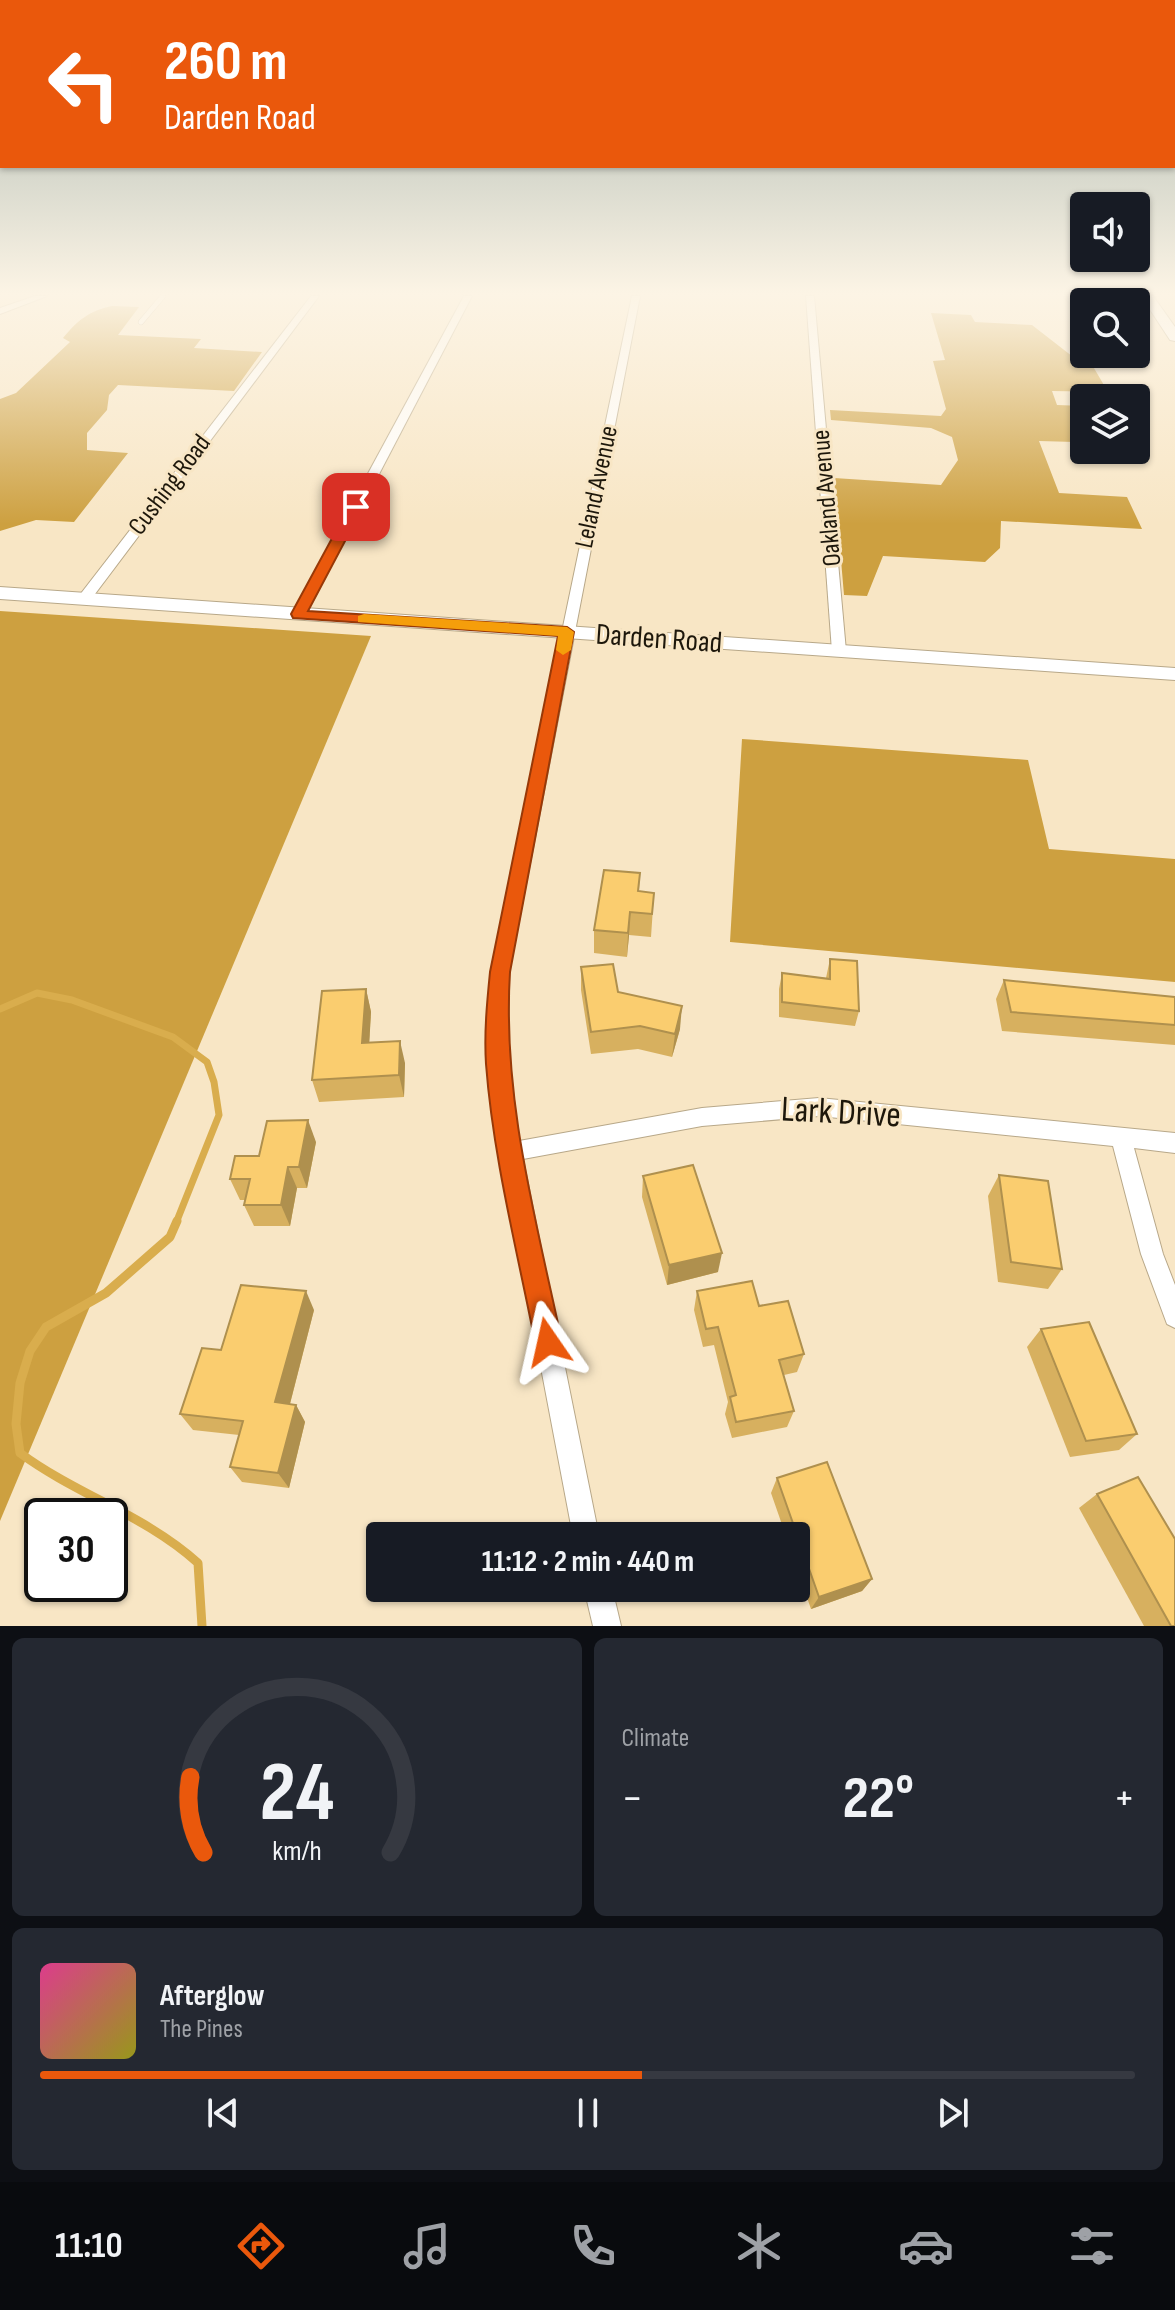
<!DOCTYPE html>
<html lang="en">
<head>
<meta charset="utf-8">
<style>
  :root { --surface:#171b24; --page:#242831; --text:#f1f3f6; --muted:#9ea1a6; --line:#363941; --accent:#ea580c }
  body { margin:0; font-family:"Sofia Sans Condensed",sans-serif; background:var(--page); color:var(--text); height:100vh; display:flex; flex-direction:column; font-size:30px; white-space:nowrap }
  * { box-sizing:border-box; margin:0 }
  p { font-size:26px; color:var(--muted) }
  .icon { flex:none; width:44px; height:44px; fill:none; stroke:currentColor; stroke-width:2; stroke-linecap:round; stroke-linejoin:round }
  .map { position:relative; height:1626px; overflow:hidden }
  .details { display:flex; flex-direction:column; gap:12px; padding:12px; background:#0d0f14; flex:1 }
  .details>* { flex:none }
  .hud { position:absolute; left:0px; top:0px; width:1176px; height:168px; box-shadow:0 2px 6px #0004; background:#ea580c; color:#fff; overflow:hidden }
  .controls { position:absolute; left:1070px; top:192px; display:grid; gap:16px }
  .controls a { display:grid; place-items:center; width:80px; height:80px; border-radius:8px; background:var(--surface); box-shadow:0 2px 6px #0004; font-size:40px }
  .speed { position:absolute; left:24px; top:1498px; display:flex; gap:16px; font-size:40px; font-weight:700; text-align:center }
  .speed>* { display:grid; place-content:center; width:104px; height:104px; border-radius:50%; background:var(--surface); box-shadow:0 2px 6px #0004; line-height:1 }
  .speed .limit { border:4px solid #111; border-radius:12px; background:#fff; color:#111 }
  .pin { position:absolute; display:grid; place-items:center; width:68px; height:68px; color:#fff; margin:-34px; border-radius:16px; box-shadow:0 4px 12px #0006 }
  .me { position:absolute; width:88px; margin:-44px; rotate:349deg; stroke-linejoin:round; filter:drop-shadow(0 0 6px #0008) }
  .turn { display:flex; align-items:center; gap:28px; height:168px; padding:0 32px; font-size:36px }
  .turn .icon { width:104px; height:104px; stroke-width:2.5 }
  .turn b { display:block; font-size:56px; line-height:68px }
  .big { font-size:60px; font-weight:700; line-height:1.1 }
  .details .tile { flex:1; display:flex; flex-direction:column; justify-content:center; gap:12px; min-width:0; padding:0 28px; border-radius:12px; background:var(--page) }
  .details .dial { align-items:center; gap:0 }
  .dial svg { height:208px; overflow:visible; fill:none; stroke:var(--line); stroke-width:7; stroke-linecap:round; text-anchor:middle }
  .dial text { fill:var(--text); stroke:none }
  .song { display:flex; align-items:center; gap:24px }
  .cover { width:96px; height:96px; border-radius:12px; background:linear-gradient(135deg,hsl(330 70% 55%),hsl(60 70% 35%)) }
  .played { height:8px; border-radius:4px; background:linear-gradient(90deg,var(--accent) 55%,var(--line) 55%) }
  .keys { display:flex; justify-content:space-around; direction:ltr }
  .heat { display:flex; justify-content:space-between; align-items:center; font-size:44px; direction:ltr }
  .details .tiles { flex:1; display:grid; gap:12px; grid-template-columns:1fr 1fr }
  .tile:last-child { grid-column:span 2 }
  .trip { position:absolute; left:366px; top:1522px; width:444px; height:80px; border-radius:8px; background:var(--surface); box-shadow:0 2px 6px #0004; font-weight:700; line-height:80px; text-align:center }
  .tabs { display:flex; height:128px; justify-content:space-around; align-items:center; background:#090b0e; color:var(--muted) }
  .tabs .icon { width:56px; height:56px }
  .tabs .active { color:var(--accent) }
  .tabs b { font-size:36px; color:var(--text) }
  .map>svg:first-child { display:block }
  .forest { fill:#cda040 }
  .lines { fill:none; stroke-linecap:round; stroke-linejoin:round }
  .stream-far1 { stroke:#d9ad4d; stroke-width:7 }
  .stream { stroke:#d9ad4d; stroke-width:9 }
  .lane-casing { stroke:#b8a889; stroke-width:6 }
  .street-casing { stroke:#b8a889; stroke-width:2 }
  .secondary-casing { stroke:#b8a889; stroke-width:2 }
  .lane { stroke:#fff; stroke-width:5 }
  .street { fill:#fff; fill-rule:evenodd }
  .secondary { fill:#fff; fill-rule:evenodd }
  .wall { fill:#d7b05f }
  .shaded-wall { fill:#af904e }
  .building { fill:#facd6f; stroke:#af904e; stroke-width:2 }
  .route { fill:#ea580c; stroke:#983908; stroke-width:2 }
  .slow { fill:#f59e0b }
  .labels { text-anchor:middle; dominant-baseline:central; stroke-width:6; stroke-linejoin:round; paint-order:stroke }
  .far-street-label { font-size:26px; fill:#1d170b; stroke:#f8e6c5 }
  .street-label { font-size:30px; fill:#1d170b; stroke:#f8e6c5 }
  .near-street-label { font-size:36px; fill:#1d170b; stroke:#f8e6c5 }
</style>
</head>
<body>
<div class="map">
<svg width="1175" height="1626" viewBox="0 0 1175 1626">
  <rect width="100%" height="100%" fill="#f8e6c5"/>
  <g class="forest">
    <path d="M112 306 139 307 118 335 201 339 194 348 262 352 234 391 118 385 109 395 107 410 87 433V450L128 453 74 522 36 520 0 531V399L16 393 70 342 63 338C78 320 89 311 112 306Z"/>
    <path d="M931 313 971 315 975 322 1032 325 1077 360 1091 363 1108 392 1052 391 1057 405 1084 406V428L1079 431 1075 442 1039 441 1059 493 1127 497 1142 529 1001 521 1000 548 985 562 883 556 867 596 844 595 834 478 941 485 958 460 952 437 931 428 831 420 830 410 941 416 946 409 933 361 945 360Z"/>
    <path d="M0 611 371 636 0 1521Z"/>
    <path d="M742 739 1028 760 1049 849 1175 859V982L730 942Z"/>
  </g>
  <g class="lines">
    <path class="stream-far1" d="M0 1009 37 993 72 1000 173 1037 207 1062 214 1082 219 1115 176 1223"/>
    <path class="stream" d="M177 1221 170 1237 106 1293 46 1327 30 1351 20 1383 16 1424 20 1453C77 1495 145 1515 198 1563L202 1626"/>
    <defs>
      <path id="lane" d="M141 322 163 296"/>
      <g id="street">
        <path d="M35 296H47L0 314V308Z"/>
        <path d="M311 296H319L89 602H79V596Z"/>
        <path d="M464 296H472L306 614 304 617H294L292 614Z"/>
        <path d="M632 296H640L509 972V1058L519 1141 702 1108 819 1098 1175 1133V1153L1134 1148 1163 1254 1175 1285V1328L1167 1324 1141 1254 1113 1146 819 1116 702 1126 523 1159 599 1536H573L500 1152 490 1058 491 972Z"/>
        <path d="M806 296H814L846 651 839 655 832 651Z"/>
        <path d="M584 1588H612L621 1626H593Z"/>
      </g>
      <g id="secondary">
        <path d="M1141 296H1153L1175 327V341L1170 340Z"/>
        <path d="M0 587 1175 668V680L0 599Z"/>
      </g>
    </defs>
    <use href="#lane" class="lane-casing"/>
    <use href="#street" class="street-casing"/>
    <use href="#secondary" class="secondary-casing"/>
    <use href="#lane" class="lane"/>
    <use href="#street" class="street"/>
    <use href="#secondary" class="secondary"/>
  </g>
  <g class="wall">
    <path d="M640 873 639 891 654 893 651 937 629 935 627 957 594 953V930Z"/>
    <path d="M830 959 859 1011 855 1026 779 1017V989L782 973 826 978Z"/>
    <path d="M581 967 618 992 680 1029 672 1057 638 1049 591 1054 581 990Z"/>
    <path d="M1004 980 1175 997V1045L1002 1031 996 999Z"/>
    <path d="M366 989 371 1012 369 1043 405 1063 404 1097 319 1102 312 1080Z"/>
    <path d="M316 1142 307 1188H297L290 1226H254L244 1205 245 1200H240L230 1179 259 1156Z"/>
    <path d="M999 1175 1062 1269 1048 1289 998 1282 988 1196Z"/>
    <path d="M643 1176 718 1272 667 1285 642 1197Z"/>
    <path d="M697 1291 759 1306 804 1354 797 1372 784 1375 794 1411 787 1427 732 1438 725 1414 728 1402 714 1345 703 1347 694 1310Z"/>
    <path d="M314 1310 290 1404 296 1405 305 1422 289 1488 242 1482 230 1467 239 1435 193 1430 180 1414 221 1350Z"/>
    <path d="M1041 1329 1137 1434 1119 1450 1070 1457 1027 1347Z"/>
    <path d="M777 1478 872 1579 862 1591 811 1609 796 1566V1536H786L771 1493Z"/>
    <path d="M1097 1494 1175 1626H1144L1079 1508Z"/>
  </g>
  <g class="shaded-wall">
    <path d="M630 912 629 935 627 957 628 933Z"/>
    <path d="M366 989 371 1012 368 1066 362 1043Z"/>
    <path d="M682 1006 680 1029 672 1057 675 1034Z"/>
    <path d="M400 1041 405 1063 404 1097 399 1075Z"/>
    <path d="M308 1120 316 1142 307 1188 299 1167Z"/>
    <path d="M288 1167 297 1188 290 1226 281 1205Z"/>
    <path d="M722 1253 718 1272 667 1285 669 1265Z"/>
    <path d="M306 1291 314 1310 286 1419 275 1402Z"/>
    <path d="M296 1405 305 1422 289 1488 278 1473Z"/>
    <path d="M872 1579 862 1591 811 1609 819 1597Z"/>
  </g>
  <g class="building">
    <path d="M604 870 640 873 638 891 654 893 652 914 630 912 628 933 594 930Z"/>
    <path d="M830 959 857 961 859 1011 782 1002V973L830 979Z"/>
    <path d="M613 964 618 992 682 1006 675 1034 640 1026 591 1032 581 967Z"/>
    <path d="M1004 980 1175 997V1025L1011 1012Z"/>
    <path d="M366 989 362 1043 400 1041 399 1075 312 1080 322 991Z"/>
    <path d="M308 1120 299 1167H288L281 1205H244L250 1179H230L235 1156H259L267 1121Z"/>
    <path d="M693 1165 722 1253 669 1265 643 1176Z"/>
    <path d="M999 1175 1048 1181 1062 1269 1011 1262Z"/>
    <path d="M752 1281 759 1306 788 1301 804 1354 779 1360 794 1411 736 1422 730 1397 736 1395 718 1327 706 1329 697 1291Z"/>
    <path d="M241 1285 306 1291 275 1402 296 1405 278 1473 230 1467 243 1421 180 1414 202 1348 221 1350Z"/>
    <path d="M1089 1322 1137 1434 1086 1441 1041 1329Z"/>
    <path d="M827 1462 872 1579 819 1597 777 1478Z"/>
    <path d="M1138 1477 1175 1539V1626H1171L1097 1494Z"/>
  </g>
  <linearGradient id="sky" x2="0" y2="1"><stop stop-color="#a2b1aa"/><stop offset="0.56" stop-color="#fcf4e5"/><stop offset="1" stop-color="#fcf4e5" stop-opacity="0"/></linearGradient>
  <rect width="1175" height="524" fill="url(#sky)"/>
  <path class="route" d="M356 503 363 507 308 611 567 627 574 632 510 972C502 1099 536 1219 562 1342L558 1352 548 1356 539 1352 535 1342C517 1250 493 1157 486 1064 484 1033 487 1002 490 972L558 636 293 618 291 614 349 507Z"/>
  <path class="slow" d="M364 614 567 627 574 632 571 650 563 655 556 650 558 636 358 622V616Z"/>
  <g class="labels">
    <g class="far-street-label">
      <text transform="translate(170 485) rotate(-53)">Cushing Road</text>
      <text transform="translate(597 487) rotate(-78)">Leland Avenue</text>
      <text transform="translate(827 498) rotate(-95)">Oakland Avenue</text>
    </g>
    <g class="street-label">
      <text transform="translate(659 639) rotate(4)">Darden Road</text>
    </g>
    <g class="near-street-label">
      <text transform="translate(841 1113) rotate(3)">Lark Drive</text>
    </g>
  </g>
</svg>
<div class="controls">
<a><svg class="icon" aria-label="sound" viewBox="0 0 24 24"><path d="M4 9h4l5-4v14l-5-4H4zM17 9q2 3 0 6"/></svg></a>
<a><svg class="icon" aria-label="search" viewBox="0 0 24 24"><circle cx="10" cy="10" r="6"/><path d="M15 15l6 6"/></svg></a>
<a><svg class="icon" aria-label="layers" viewBox="0 0 24 24"><path d="M12 4l9 5-9 5-9-5zM3 14l9 5 9-5"/></svg></a>
</div>
<div class="speed"><div class="limit">30</div></div>
<div class="pin" style="left:356px;top:507px;background:#d93025"><svg class="icon" aria-label="arrive" viewBox="0 0 24 24"><path d="M6 21V4h12l-3 4 3 4H6"/></svg></div>
<svg class="me" style="left:548px;top:1342px" viewBox="-20 -20 40 40"><path d="M0-17L14 15 0 8-14 15z" fill="#ea580c" stroke="#fff" stroke-width="4"/></svg>
<div class="trip">11:12 · 2 min · 440 m</div>
<div class="hud">
<div class="turn"><svg class="icon" aria-label="left" viewBox="0 0 24 24"><path d="M17 20v-9H6M10 6l-5 5 5 5"/></svg><div><b>260 m</b>Darden Road</div></div>
</div>
</div>
<section class="details">
<div class="tiles">
<div class="tile dial"><svg viewBox="0 0 100 80">
<path d="M14 69A42 42 0 1 1 86 69"/>
<path d="M14 69A42 42 0 0 1 9 40" stroke="#ea580c"/>
<text x="50" y="56" font-size="32" font-weight="700">24</text>
<text x="50" y="72" font-size="11">km/h</text>
</svg></div>
<div class="tile"><p>Climate</p>
<div class="heat"><a>−</a><b class="big">22°</b><a>+</a></div>
</div>
<div class="tile">
<div class="song"><i class="cover"></i><div><b>Afterglow</b><p>The Pines</p></div></div>
<div class="played"></div>
<div class="keys"><svg class="icon" aria-label="previous" viewBox="0 0 24 24"><path d="M18 5L8 12l10 7zM5 5v14"/></svg><svg class="icon" aria-label="pause" viewBox="0 0 24 24"><path d="M8 5v14M16 5v14"/></svg><svg class="icon" aria-label="next" viewBox="0 0 24 24"><path d="M6 5l10 7-10 7zM19 5v14"/></svg></div>
</div>
</div>
</section>
<nav class="tabs">
<b>11:10</b>
<svg class="icon active" aria-label="directions" viewBox="0 0 24 24"><path d="M12 3l9 9-9 9-9-9zM9 14v-3h6M13 9l2 2-2 2"/></svg>
<svg class="icon" aria-label="music" viewBox="0 0 24 24"><path d="M9 18V5l10-2v13"/><circle cx="6" cy="18" r="3"/><circle cx="16" cy="16" r="3"/></svg>
<svg class="icon" aria-label="phone" viewBox="0 0 24 24"><path d="M5 4h4l2 5-3 2q2 4 5 5l2-3 5 2v4C11 20 4 13 5 4z"/></svg>
<svg class="icon" aria-label="climate" viewBox="0 0 24 24"><path d="M12 3v18M4 7l16 10M4 17L20 7"/></svg>
<svg class="icon" aria-label="car" viewBox="0 0 24 24"><path d="M5 17H2v-5l4-1 3-4h7l3 4 3 1v5h-3M9 17h6M6 11h13"/><circle cx="7" cy="17" r="2"/><circle cx="17" cy="17" r="2"/></svg>
<svg class="icon" aria-label="filters" viewBox="0 0 24 24"><path d="M4 7h16M4 17h16"/><circle cx="9" cy="7" r="2"/><circle cx="15" cy="17" r="2"/></svg>
</nav>
</body>
</html>
